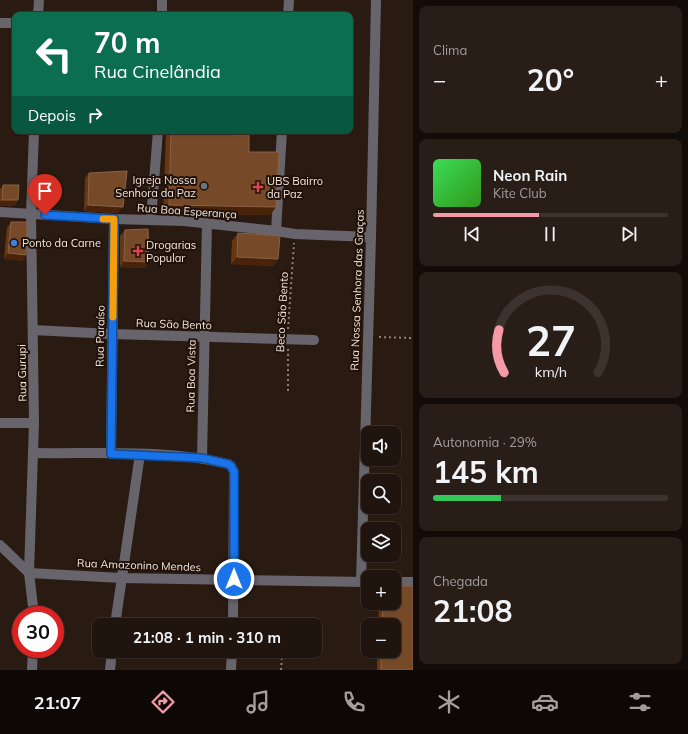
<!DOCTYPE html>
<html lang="pt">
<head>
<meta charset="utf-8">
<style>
  :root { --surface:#20140e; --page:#281d17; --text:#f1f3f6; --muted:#a29e9e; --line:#3d332e; --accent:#f49aa7 }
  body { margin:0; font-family:Mulish,sans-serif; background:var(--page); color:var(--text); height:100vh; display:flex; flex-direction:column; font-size:15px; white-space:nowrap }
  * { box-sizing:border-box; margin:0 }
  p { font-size:13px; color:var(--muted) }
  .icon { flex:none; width:22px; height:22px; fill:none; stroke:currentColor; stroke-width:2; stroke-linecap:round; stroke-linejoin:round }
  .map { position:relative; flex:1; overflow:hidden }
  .drawer { display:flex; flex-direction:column; gap:6px; padding:6px; background:#120b08; width:275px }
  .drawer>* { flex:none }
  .hud { position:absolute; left:12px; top:12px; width:341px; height:122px; border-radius:8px; box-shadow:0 1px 3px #0004,0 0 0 1px var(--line); background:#0b6e4f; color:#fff; overflow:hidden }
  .controls { position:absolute; left:361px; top:426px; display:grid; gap:8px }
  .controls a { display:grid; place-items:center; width:40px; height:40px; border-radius:8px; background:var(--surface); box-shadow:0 1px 3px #0004,0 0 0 1px var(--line); font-size:20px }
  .speed { position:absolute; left:12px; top:606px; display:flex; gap:8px; font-size:20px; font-weight:700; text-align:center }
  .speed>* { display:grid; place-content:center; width:52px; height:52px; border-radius:50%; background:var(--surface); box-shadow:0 1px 3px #0004,0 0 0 1px var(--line); line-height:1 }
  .speed .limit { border:6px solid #d22; background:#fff; color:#111 }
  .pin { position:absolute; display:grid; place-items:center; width:34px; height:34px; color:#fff; margin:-41px -17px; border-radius:50% 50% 50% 0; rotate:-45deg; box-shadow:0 0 4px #0007 }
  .pin .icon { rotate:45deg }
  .me { position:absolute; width:44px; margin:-22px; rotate:0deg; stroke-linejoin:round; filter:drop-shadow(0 0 3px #0008) }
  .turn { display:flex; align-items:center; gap:14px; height:84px; padding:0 16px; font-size:18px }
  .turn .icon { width:52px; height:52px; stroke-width:2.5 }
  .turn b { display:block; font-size:28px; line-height:34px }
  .then { display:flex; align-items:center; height:38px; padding:0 16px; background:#0003; gap:8px; font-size:15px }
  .big { font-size:30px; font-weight:700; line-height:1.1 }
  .drawer .widget { flex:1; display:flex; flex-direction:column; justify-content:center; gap:6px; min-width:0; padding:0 14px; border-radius:8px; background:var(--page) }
  .drawer .dial { align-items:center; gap:0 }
  .dial svg { height:104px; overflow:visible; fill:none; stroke:var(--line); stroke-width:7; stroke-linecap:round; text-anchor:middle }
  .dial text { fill:var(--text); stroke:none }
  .song { display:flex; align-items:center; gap:12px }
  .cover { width:48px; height:48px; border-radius:6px; background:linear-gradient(135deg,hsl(130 70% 55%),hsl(110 70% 35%)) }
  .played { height:4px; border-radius:2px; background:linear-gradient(90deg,var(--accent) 45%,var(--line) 45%) }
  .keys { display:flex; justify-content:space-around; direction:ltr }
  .heat { display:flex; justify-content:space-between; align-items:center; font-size:22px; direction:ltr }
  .charge { height:6px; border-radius:3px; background:linear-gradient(90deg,#34c759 29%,var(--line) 0) }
  .trip { position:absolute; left:92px; top:618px; width:230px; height:40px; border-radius:8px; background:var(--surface); box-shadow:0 1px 3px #0004,0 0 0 1px var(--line); font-weight:700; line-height:40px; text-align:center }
  .tabs { display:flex; height:64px; justify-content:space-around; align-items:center; background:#0d0806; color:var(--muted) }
  .tabs .icon { width:28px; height:28px }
  .tabs .active { color:var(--accent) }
  .tabs b { font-size:18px; color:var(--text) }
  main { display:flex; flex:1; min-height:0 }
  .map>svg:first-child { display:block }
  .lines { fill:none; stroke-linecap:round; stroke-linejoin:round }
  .path { stroke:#8d8079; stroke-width:2; stroke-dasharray:2 3; stroke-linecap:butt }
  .minor { stroke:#67646c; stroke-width:10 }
  .wall { fill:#673613 }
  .shaded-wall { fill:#492309 }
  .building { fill:#764929; stroke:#8a6246 }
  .route-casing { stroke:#114b97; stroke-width:10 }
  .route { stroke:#1a73e8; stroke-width:7 }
  .slow { stroke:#f59e0b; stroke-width:7 }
  .worship-dot { fill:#6b7280; stroke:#201109; stroke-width:1.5 }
  .health-dot { fill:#e0444e; stroke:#201109; stroke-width:1.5 }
  .shop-dot { fill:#3f7fe0; stroke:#201109; stroke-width:1.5 }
  .labels { text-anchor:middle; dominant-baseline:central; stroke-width:4; stroke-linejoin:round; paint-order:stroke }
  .poi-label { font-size:11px; fill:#f2e7e1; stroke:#201109; text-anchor:start }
  .street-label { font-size:11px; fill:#f2e7e1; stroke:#201109 }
</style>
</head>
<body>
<main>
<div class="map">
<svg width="413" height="670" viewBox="0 0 413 670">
  <rect width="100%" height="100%" fill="#2a1b12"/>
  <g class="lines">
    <g class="path">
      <path d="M288 329 294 243"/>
      <path d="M379 337 413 338"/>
      <path d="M288 391V349"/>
      <path d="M281 670 282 656"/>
    </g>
    <g class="minor">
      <path d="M38 15 39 0"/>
      <path d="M162 15V0"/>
      <path d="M288 15 289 0"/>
      <path d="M0 23H15"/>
      <path d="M0 212 114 219 184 221 276 231 295 234 371 237"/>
      <path d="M151 219 158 131"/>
      <path d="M276 231 282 131"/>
      <path d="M33 330 112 334 314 340"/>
      <path d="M0 423H34"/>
      <path d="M34 453C97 454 166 449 228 464L231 466 234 472 233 625"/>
      <path d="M111 454 114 219"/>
      <path d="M202 458 207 223"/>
      <path d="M0 545 29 573"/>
      <path d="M29 573 121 578 367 582"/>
      <path d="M361 582 371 237 376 0"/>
      <path d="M394 582H413"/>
      <path d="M34 615 29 573 34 423 31 214 34 131"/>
      <path d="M115 625 140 454"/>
      <path d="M32 670 33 649"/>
      <path d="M110 670 112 651"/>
      <path d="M231 670 232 651"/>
    </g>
  </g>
  <g class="wall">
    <path d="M166 131H233V135L249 152 276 207 270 215 163 213Z"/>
    <path d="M89 173 118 213 84 211 85 178Z"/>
    <path d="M3 185 18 200 14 206H0V189Z"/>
    <path d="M11 222 26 255 22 261 4 259 7 228Z"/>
    <path d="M125 230 145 268 120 267V236Z"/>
    <path d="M238 233 278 259 273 266 231 264 232 241Z"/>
    <path d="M379 603H394L413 670H377V651H394V625H378Z"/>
  </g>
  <g class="shaded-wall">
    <path d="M2 200H18L14 206H0V203Z"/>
    <path d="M88 205 123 207 118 213 84 211Z"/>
    <path d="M169 205 276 207 270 215 163 213Z"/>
    <path d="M8 253 26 255 22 261 4 259Z"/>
    <path d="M237 257 278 259 273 266 231 264Z"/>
    <path d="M124 261 149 262 145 268 120 267Z"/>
  </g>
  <g class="building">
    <path d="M171 131H233V135H249V152H279L276 207 169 205Z"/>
    <path d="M127 171 123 207 88 205 89 173Z"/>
    <path d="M3 185H19L18 200H2Z"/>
    <path d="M11 222H27L26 255 8 253Z"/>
    <path d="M148 229 149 262 124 261 125 230Z"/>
    <path d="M238 233 280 236 278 259 237 257Z"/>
    <path d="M394 586H413V670H381V651H394V625H382L383 603H394Z"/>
  </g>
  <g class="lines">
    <defs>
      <path id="route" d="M45 215 114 219 111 454 202 458 228 464 231 466 234 472V579"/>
    </defs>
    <use href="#route" class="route-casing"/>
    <use href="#route" class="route"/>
    <path class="slow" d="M103 219H114L113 317"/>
  </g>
  <circle class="worship-dot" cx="204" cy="186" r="4"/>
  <g class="health-dot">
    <path d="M256 181h4v4h4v4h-4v4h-4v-4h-4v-4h4z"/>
    <path d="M136 245h4v4h4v4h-4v4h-4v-4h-4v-4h4z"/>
  </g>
  <circle class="shop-dot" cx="14" cy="243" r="4"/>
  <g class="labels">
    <g class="poi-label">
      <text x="196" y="180" text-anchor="end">Igreja Nossa<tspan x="196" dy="13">Senhora da Paz</tspan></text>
      <text x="267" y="181">UBS Bairro<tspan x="267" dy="13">da Paz</tspan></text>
      <text x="22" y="243">Ponto da Carne</text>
      <text x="146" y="245">Drogarias<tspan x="146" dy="13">Popular</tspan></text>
    </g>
    <g class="street-label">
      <text transform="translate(187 211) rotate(4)">Rua Boa Esperança</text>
      <text transform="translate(357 290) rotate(-88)">Rua Nossa Senhora das Graças</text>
      <text transform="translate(282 312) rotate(-87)">Beco São Bento</text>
      <text transform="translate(174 324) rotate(2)">Rua São Bento</text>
      <text transform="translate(100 336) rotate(-89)">Rua Paraíso</text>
      <text transform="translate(22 373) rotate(-91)">Rua Gurupi</text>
      <text transform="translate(191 376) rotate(-89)">Rua Boa Vista</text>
      <text transform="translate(139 565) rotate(2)">Rua Amazonino Mendes</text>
    </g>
  </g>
</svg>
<div class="controls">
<a><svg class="icon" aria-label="sound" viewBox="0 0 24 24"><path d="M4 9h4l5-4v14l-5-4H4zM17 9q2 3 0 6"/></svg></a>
<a><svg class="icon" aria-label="search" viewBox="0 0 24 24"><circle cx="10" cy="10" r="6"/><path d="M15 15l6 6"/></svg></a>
<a><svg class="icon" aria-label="layers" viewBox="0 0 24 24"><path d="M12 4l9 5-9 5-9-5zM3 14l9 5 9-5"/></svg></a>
<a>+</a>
<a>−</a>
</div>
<div class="speed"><div class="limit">30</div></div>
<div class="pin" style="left:45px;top:215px;background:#d93025"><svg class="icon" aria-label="arrive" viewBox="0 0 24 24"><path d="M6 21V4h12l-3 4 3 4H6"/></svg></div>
<svg class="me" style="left:234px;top:579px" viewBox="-20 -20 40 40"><circle r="17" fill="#1a73e8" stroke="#fff" stroke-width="3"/><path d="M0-11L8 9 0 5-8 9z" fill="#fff"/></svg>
<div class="trip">21:08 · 1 min · 310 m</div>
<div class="hud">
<div class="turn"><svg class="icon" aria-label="left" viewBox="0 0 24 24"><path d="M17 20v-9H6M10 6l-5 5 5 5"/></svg><div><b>70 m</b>Rua Cinelândia</div></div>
<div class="then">Depois<svg class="icon" aria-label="right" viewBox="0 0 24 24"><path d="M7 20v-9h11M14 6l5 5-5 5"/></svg></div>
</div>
</div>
<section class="drawer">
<div class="widget"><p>Clima</p>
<div class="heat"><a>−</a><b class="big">20°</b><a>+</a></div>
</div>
<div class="widget">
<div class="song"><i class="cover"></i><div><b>Neon Rain</b><p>Kite Club</p></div></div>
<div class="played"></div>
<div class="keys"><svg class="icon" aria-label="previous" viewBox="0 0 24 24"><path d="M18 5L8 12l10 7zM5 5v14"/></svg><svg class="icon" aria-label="pause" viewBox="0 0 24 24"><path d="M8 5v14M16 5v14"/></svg><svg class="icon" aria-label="next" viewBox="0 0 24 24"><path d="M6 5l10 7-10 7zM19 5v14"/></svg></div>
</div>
<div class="widget dial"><svg viewBox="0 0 100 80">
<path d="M14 69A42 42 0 1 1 86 69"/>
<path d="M14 69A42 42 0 0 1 10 36" stroke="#f49aa7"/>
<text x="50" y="56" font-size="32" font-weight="700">27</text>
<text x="50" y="72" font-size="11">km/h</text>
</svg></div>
<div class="widget"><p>Autonomia · 29%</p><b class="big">145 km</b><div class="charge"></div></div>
<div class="widget"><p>Chegada</p><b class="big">21:08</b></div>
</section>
</main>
<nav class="tabs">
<b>21:07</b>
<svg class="icon active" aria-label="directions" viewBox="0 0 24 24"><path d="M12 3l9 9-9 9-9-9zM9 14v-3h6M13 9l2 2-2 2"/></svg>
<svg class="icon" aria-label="music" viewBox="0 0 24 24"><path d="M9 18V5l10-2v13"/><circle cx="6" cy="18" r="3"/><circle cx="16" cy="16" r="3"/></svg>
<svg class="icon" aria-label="phone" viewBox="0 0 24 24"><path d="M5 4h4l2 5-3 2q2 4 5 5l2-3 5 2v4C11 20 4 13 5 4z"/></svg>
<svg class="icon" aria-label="climate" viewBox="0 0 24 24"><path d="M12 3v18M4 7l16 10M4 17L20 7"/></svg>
<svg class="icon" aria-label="car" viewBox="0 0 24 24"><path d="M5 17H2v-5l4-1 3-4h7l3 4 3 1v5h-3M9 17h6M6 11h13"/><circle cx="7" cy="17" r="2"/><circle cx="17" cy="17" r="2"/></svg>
<svg class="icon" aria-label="filters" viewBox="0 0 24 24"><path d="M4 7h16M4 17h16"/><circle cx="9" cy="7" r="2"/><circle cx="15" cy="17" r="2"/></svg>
</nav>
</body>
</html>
